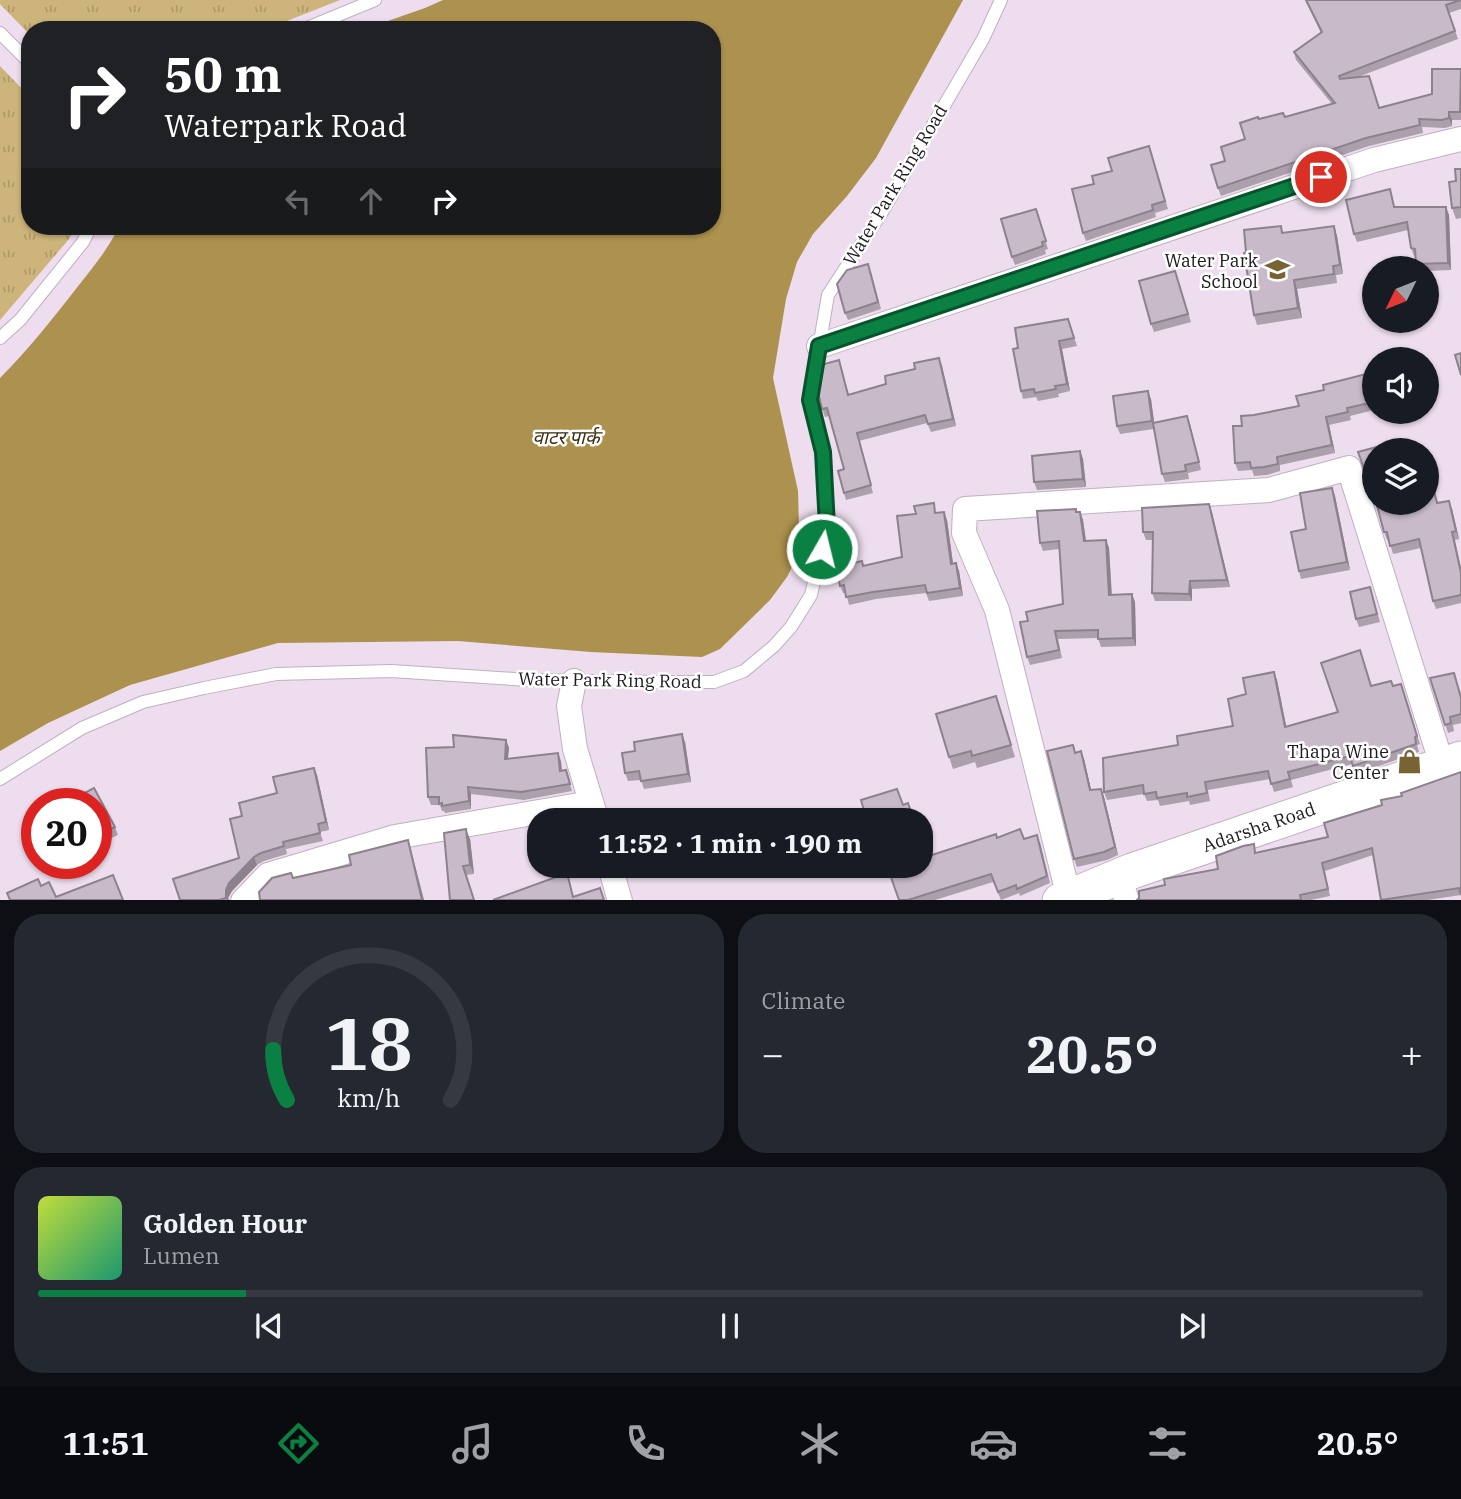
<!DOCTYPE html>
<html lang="en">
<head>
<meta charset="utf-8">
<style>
  :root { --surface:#171b24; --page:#242831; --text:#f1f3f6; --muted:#9ea1a6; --line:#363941; --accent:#0b8043 }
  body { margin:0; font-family:"IBM Plex Serif","Noto Sans Devanagari",serif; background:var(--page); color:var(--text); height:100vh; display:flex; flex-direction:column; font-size:26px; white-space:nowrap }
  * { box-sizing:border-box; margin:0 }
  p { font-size:23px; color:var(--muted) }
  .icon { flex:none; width:38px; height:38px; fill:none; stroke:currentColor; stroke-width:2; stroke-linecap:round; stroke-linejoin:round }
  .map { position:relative; height:900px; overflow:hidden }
  .sheet { display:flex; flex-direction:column; gap:14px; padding:14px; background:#0d0f14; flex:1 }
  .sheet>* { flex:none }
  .banner { position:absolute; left:21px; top:21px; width:700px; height:214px; border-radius:28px; box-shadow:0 2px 5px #0004; background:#202124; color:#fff; overflow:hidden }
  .needle { width:46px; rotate:227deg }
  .buttons { position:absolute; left:1362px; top:256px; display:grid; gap:14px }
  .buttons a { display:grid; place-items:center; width:77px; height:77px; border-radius:50%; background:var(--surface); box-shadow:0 2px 5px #0004; font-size:35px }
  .speed { position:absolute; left:21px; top:788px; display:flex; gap:14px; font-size:35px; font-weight:700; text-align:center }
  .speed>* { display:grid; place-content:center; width:91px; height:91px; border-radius:50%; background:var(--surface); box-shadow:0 2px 5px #0004; line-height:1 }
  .speed .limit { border:10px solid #d22; background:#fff; color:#111 }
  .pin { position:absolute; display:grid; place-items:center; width:60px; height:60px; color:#fff; margin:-30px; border:4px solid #fff; border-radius:50%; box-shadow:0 2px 7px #0007 }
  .me { position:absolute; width:77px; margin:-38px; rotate:8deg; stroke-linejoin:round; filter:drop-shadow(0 0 5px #0008) }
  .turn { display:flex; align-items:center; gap:24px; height:147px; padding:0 28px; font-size:32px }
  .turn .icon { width:91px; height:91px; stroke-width:2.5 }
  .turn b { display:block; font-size:49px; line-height:60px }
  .lanes { display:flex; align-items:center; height:66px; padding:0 28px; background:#0003; justify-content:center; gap:35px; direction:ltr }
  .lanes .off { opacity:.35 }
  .big { font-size:52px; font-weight:700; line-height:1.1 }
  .sheet .card { flex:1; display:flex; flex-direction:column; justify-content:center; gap:10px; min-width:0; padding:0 24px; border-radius:28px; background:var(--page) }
  .sheet .dial { align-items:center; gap:0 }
  .dial svg { height:182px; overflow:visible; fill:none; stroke:var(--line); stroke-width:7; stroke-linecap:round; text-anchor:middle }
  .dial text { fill:var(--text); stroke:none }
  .song { display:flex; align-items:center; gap:21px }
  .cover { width:84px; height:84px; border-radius:10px; background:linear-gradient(135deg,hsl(70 70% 55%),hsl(160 70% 35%)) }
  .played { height:7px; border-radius:4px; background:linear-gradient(90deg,var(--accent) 15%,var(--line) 15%) }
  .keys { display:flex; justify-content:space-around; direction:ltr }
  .heat { display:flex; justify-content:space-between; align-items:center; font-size:38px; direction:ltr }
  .sheet .tiles { flex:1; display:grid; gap:14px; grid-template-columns:1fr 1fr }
  .card:last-child { grid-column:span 2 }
  .trip { position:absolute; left:527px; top:808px; width:406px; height:70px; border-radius:28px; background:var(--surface); box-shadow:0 2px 5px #0004; font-weight:700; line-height:70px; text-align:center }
  .tab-bar { display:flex; height:112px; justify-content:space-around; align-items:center; background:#090b0e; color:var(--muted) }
  .tab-bar .icon { width:49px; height:49px }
  .tab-bar .current { color:var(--accent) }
  .tab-bar b { font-size:32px; color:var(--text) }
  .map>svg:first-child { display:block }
  .grass { fill:url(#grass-tufts) }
  .water { fill:#ad914e }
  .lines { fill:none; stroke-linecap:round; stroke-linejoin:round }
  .service-casing { stroke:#bfb1c0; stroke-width:14 }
  .minor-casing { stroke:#bfb1c0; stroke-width:26 }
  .secondary-casing { stroke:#bfb1c0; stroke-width:37 }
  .service { stroke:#fff; stroke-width:12 }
  .minor { stroke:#fff; stroke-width:24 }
  .secondary { stroke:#fff; stroke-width:35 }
  .wall { fill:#aca0ad }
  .shaded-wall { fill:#8c828d }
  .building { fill:#c8bac9; stroke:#8c828d; stroke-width:2 }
  .route-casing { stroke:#07532c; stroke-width:18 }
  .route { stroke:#0b8043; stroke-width:12 }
  .labels { text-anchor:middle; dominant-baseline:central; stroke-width:5; stroke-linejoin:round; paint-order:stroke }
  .street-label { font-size:18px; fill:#1e191e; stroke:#fff }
  .poi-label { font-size:18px; fill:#1e191e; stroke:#fff; text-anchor:end }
  .water-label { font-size:19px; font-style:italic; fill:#392d0e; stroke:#fff }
</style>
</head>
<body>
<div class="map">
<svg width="1461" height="901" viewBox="0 0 1461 901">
  <defs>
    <pattern id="grass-tufts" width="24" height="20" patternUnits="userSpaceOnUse" patternTransform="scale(1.75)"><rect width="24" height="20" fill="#cdb47a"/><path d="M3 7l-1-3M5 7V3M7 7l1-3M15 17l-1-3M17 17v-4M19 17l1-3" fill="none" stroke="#b09a69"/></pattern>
  </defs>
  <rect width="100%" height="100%" fill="#edddee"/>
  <g class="grass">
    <path d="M0 0H340L264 30H30V35L0 4Z"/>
    <path d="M0 66 30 97V226H76L69 239 0 320Z"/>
  </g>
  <path class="water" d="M443 0H963L876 158 847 196 813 234 797 262 786 299 773 378 798 491 799 527 791 569 787 577 770 600 720 649 702 657 591 652 458 641 278 643 130 685 48 723 0 751V378C29 349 54 317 79 285 94 266 109 248 119 226H712V30H362L425 8Z"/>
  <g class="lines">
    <defs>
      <g id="service">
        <path d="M302 30 375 0"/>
        <path d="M0 33 30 63"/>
        <path d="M0 338 20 320 83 242 91 226"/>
        <path d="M0 779 82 728 143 702 204 688 276 674 391 671 529 680 658 682H714L744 671 774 646 791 627 811 595 827 526 823 452 810 400 828 295 882 212 983 39 1001 0"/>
      </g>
      <g id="minor">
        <path d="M819 346 1374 160 1461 139"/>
        <path d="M574 681 569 706 575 749 597 821"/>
        <path d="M610 866 620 901"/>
        <path d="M1119 876 1127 901"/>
        <path d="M1069 897 997 610 964 533 965 509 1269 490 1349 468 1442 765"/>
        <path d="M243 901 268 875 395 837 591 803"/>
      </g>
      <path id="secondary" d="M1060 901 1132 871 1461 759"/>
    </defs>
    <use href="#service" class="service-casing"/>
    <use href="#minor" class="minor-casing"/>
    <use href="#secondary" class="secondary-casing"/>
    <use href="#service" class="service"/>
    <use href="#minor" class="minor"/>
    <use href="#secondary" class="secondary"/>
  </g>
  <g class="wall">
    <path d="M1305 0H1461V9L1449 13 1458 39 1358 77 1380 108 1432 94 1461 69V120H1452V126L1445 128 1422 127 1423 133 1369 146 1221 196 1218 188 1225 161 1245 139 1259 119 1285 117 1332 104 1296 60 1294 52 1321 33Z"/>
    <path d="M1152 154 1168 209 1155 213 1156 217 1086 241 1083 233 1094 184 1112 171Z"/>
    <path d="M1461 169V218L1456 219 1452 208 1456 181Z"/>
    <path d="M1392 197 1395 207 1449 215 1451 270 1426 271V268H1417L1416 256H1414L1411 248 1408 230 1357 242 1354 234Z"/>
    <path d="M1036 209 1048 249 1045 250 1046 254 1015 265 1012 257Z"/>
    <path d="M1334 226 1337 236 1343 274 1336 275 1337 283 1297 289 1302 318 1257 325 1254 315 1246 252 1283 233Z"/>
    <path d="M1175 271 1191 322 1154 332 1151 324Z"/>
    <path d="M871 272 881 309 848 320 845 313Z"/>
    <path d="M1068 319 1077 346 1062 349 1070 391 1058 394 1059 397 1038 401 1036 397 1023 399 1021 391 1018 348Z"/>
    <path d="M839 360 849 395 886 384 942 366 956 426 931 432 927 423 859 441 873 493 846 500 844 493V469L829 416 825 417 822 409Z"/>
    <path d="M1374 372V410L1350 416 1351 420 1329 425 1335 453 1280 465V471L1267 475 1254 476 1252 470 1238 471 1235 463 1254 415 1299 406 1324 390Z"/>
    <path d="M1151 399 1154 423 1187 416 1201 470 1188 473 1189 479 1165 482 1162 474 1154 429 1120 434 1117 426Z"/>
    <path d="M1080 451 1083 459 1086 487 1037 490 1034 482Z"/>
    <path d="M1429 472 1438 503 1452 509 1459 539 1455 540 1461 568V603L1436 609 1433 601 1421 548 1393 554 1389 540H1387L1384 532Z"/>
    <path d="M1332 488 1335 496 1350 570 1301 579 1299 571 1306 529Z"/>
    <path d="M1209 504 1230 587 1192 589V601H1155L1152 593 1153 540H1146L1143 532Z"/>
    <path d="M1076 509 1077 512H1080L1083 520 1086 541 1106 540 1109 548 1112 595 1135 602 1136 646 1101 647 1098 638 1058 639 1062 658 1030 665 1027 657 1028 621 1063 604 1059 549 1043 551 1040 543Z"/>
    <path d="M937 513 947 520 953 563H956L959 571 963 596 929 601 926 593 876 599 849 605 846 593H843L840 586 862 561 864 566 902 557Z"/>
    <path d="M1370 587 1380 622 1359 627 1356 619Z"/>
    <path d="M1454 673 1461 695V723L1453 725 1454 731 1448 733 1430 678Z"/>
    <path d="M1277 680 1286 727 1338 712 1372 686H1393L1401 684 1420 744 1417 745 1419 752 1356 774 1352 764 1291 780 1293 787 1274 792 1270 779 1208 790 1210 801 1190 805 1189 801 1160 806 1158 800 1147 801 1144 794 1107 800 1104 792 1178 745 1233 726 1246 694Z"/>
    <path d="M996 696 1015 757 977 768 975 762 953 769 949 757Z"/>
    <path d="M506 740 509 748 508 758 561 761 562 771 566 770 572 791 524 800 471 794V809L445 813 444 811H442L440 805H431L428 797 454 747Z"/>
    <path d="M685 742 691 782 644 789 641 780 628 781 625 773Z"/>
    <path d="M1073 745 1076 753 1084 759 1091 790 1104 797 1118 855 1107 860 1077 867 1074 859Z"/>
    <path d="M1461 772V896V895L1428 900H1381L1373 855 1325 871 1330 896 1311 900H1137L1165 885 1218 869 1257 853 1328 837 1382 805 1402 796Z"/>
    <path d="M317 775 329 830 320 832 323 841 286 849 287 854 264 861 257 865 232 891 228 898 229 900H180L239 858 242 816 277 793Z"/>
    <path d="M96 803 115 827 118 835 96 845Z"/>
    <path d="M997 838 1024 839 1040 842 1050 883 1020 896 1019 893 1001 900 993 882 935 900H899L927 857Z"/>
    <path d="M470 839 474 874 466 875 450 900Z"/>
  </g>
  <g class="shaded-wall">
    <path d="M1449 112 1452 120V126L1449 118Z"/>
    <path d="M1446 207 1449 215 1451 270 1448 263Z"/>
    <path d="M1334 226 1337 236 1343 274 1340 265Z"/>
    <path d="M1294 280 1297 289 1302 318 1298 308Z"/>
    <path d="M1059 341 1062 349 1070 391 1067 384Z"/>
    <path d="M939 358 942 366 956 426 953 419Z"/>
    <path d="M1148 391 1151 399 1155 429 1152 421Z"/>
    <path d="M1187 416 1190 424 1201 470 1199 462Z"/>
    <path d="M1326 417 1329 425 1335 453 1332 445Z"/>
    <path d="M1080 451 1083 459 1086 487 1083 479Z"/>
    <path d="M1332 488 1335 496 1350 570 1347 562Z"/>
    <path d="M1449 501 1452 509 1459 539 1456 531Z"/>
    <path d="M1209 504 1212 512 1230 587 1227 580Z"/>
    <path d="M944 512 947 520 954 571 951 564Z"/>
    <path d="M1080 512 1083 520 1087 549 1084 541Z"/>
    <path d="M1452 532 1461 568V573Z"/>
    <path d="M1106 540 1109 548 1112 603 1109 595Z"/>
    <path d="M956 563 959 571 963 596 960 588Z"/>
    <path d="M1190 581 1192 589V601L1189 594Z"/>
    <path d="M1132 594 1135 602 1136 646 1133 638Z"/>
    <path d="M1274 672 1277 680 1288 735 1285 727Z"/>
    <path d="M682 734 685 742 691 782 688 774Z"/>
    <path d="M506 740 509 748 507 766 505 759Z"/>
    <path d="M1081 751 1084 759 1093 798 1090 790Z"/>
    <path d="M558 753 561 761 562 778 560 771Z"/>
    <path d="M314 768 317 775 329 830 326 822Z"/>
    <path d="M468 787 471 794V809L469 801Z"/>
    <path d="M1101 789 1104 797 1118 855 1115 847Z"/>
    <path d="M466 829 470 839 474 874 470 865Z"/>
    <path d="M408 840 411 850 424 900H422Z"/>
    <path d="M254 857 257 865 232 891 228 898 229 900H227L226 890 229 883Z"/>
  </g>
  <g class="building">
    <path d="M1306 0H1461L1446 5 1455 31 1339 76 1340 79 1369 76 1379 108 1432 94V69H1461L1460 112H1449V118L1442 120 1419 119 1420 125 1366 138 1218 188 1211 165 1225 161 1221 147 1245 139 1240 123 1258 117 1259 119 1283 113 1285 117 1335 103 1294 52 1322 32Z"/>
    <path d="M1149 146 1165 201 1152 205 1153 210 1083 233 1072 189 1094 184 1092 176 1112 171 1108 158Z"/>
    <path d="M1455 169H1461V207L1452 208 1449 182 1456 181Z"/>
    <path d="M1390 189 1394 207H1446L1448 263 1416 264 1415 249 1411 248 1407 222 1354 234 1346 200Z"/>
    <path d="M1036 209 1046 241 1042 242 1043 246 1012 257 1001 219Z"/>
    <path d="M1281 226 1282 233 1334 226 1340 265 1333 266 1334 274 1294 280 1298 308 1254 315 1244 253 1246 252 1244 230Z"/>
    <path d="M868 264 878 302 845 313 837 284 847 270Z"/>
    <path d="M1175 271 1188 314 1151 324 1139 281Z"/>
    <path d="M1068 319 1074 338 1059 341 1067 384 1055 386 1056 389 1035 393 1034 389 1021 391 1013 349 1018 348 1015 328Z"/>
    <path d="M1461 353V375L1455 355Z"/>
    <path d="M939 358 953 419 928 424 925 415 857 433 871 485 844 493 838 471 844 469 827 408 822 409 817 388 821 365 839 360 848 395 886 384 885 376 915 369 914 363Z"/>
    <path d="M1374 372V402L1347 408 1348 412 1326 417 1332 445 1277 457 1278 464 1264 467 1251 468 1250 462 1235 463 1233 426H1242L1241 416 1254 415 1299 406 1296 396 1324 390 1323 385Z"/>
    <path d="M1148 391 1152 421 1117 426 1113 396Z"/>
    <path d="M1187 416 1199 462 1185 465 1186 471 1162 474 1153 423Z"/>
    <path d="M1399 441 1402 450H1374V496L1358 452Z"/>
    <path d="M1080 451 1083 479 1034 482 1032 456Z"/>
    <path d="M1429 472 1437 503 1449 501 1456 531 1452 532 1461 573V595L1433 601 1419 539 1390 546 1387 532H1384L1376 502H1426V473Z"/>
    <path d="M1332 488 1347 562 1299 571 1291 532 1306 529 1300 493Z"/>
    <path d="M934 503 935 513 944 512 951 564 956 563 960 588 927 593 925 585 873 592 846 597 844 585 840 586 836 567 862 561 863 566 902 557 897 516 916 514 914 506Z"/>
    <path d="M1209 504 1227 580 1190 581 1189 594 1152 593 1153 532H1143L1142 508Z"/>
    <path d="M1076 509V512H1080L1084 541 1106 540 1109 595 1132 594 1133 638 1098 639V630L1055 631 1059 650 1027 657 1020 622 1028 621 1026 612 1063 604 1059 541 1040 543 1037 511Z"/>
    <path d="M1370 587 1377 614 1356 619 1350 592Z"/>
    <path d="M1360 650 1371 686 1391 681 1393 686 1401 684 1417 736 1415 737 1416 744 1353 766 1350 756 1288 772 1290 779 1271 784 1268 771 1205 782 1207 793 1187 797V793L1157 798 1156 792 1144 794 1143 785 1104 792 1103 758 1178 745 1177 736 1233 726 1228 699 1246 694 1243 678 1274 672 1285 727 1338 712 1321 663Z"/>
    <path d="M1454 673 1461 698V714L1450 717 1451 723 1445 725 1430 678Z"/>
    <path d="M996 696 1011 745 972 756 971 751 949 757 936 714Z"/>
    <path d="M682 734 688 774 641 781 639 771 625 773 622 753 635 751 634 742Z"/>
    <path d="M453 735 506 740 505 759 558 753 560 771 566 770 570 784 521 792 468 787 469 801 442 806V803L439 804V797H428L426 748 454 747Z"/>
    <path d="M1073 745 1075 753 1081 751 1090 790 1101 789 1115 847 1104 852 1074 859 1047 751Z"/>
    <path d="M314 768 326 822 318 824 320 833 283 842 284 846 261 853 254 857 229 883 226 890V898L219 900H180L173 879 239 858 230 819 242 816 239 803 277 793 273 777Z"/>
    <path d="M1461 772V895L1459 888 1381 900 1372 848 1322 863 1328 889 1300 895 1301 900H1137L1139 898V891L1165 885 1164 879 1218 869 1216 856 1243 846 1254 844 1255 853 1328 837 1324 823 1382 805 1381 800 1402 796 1401 793Z"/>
    <path d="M94 788 115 827 96 836V803H65Z"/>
    <path d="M897 789 903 805 908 803 914 821H867L861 800Z"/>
    <path d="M466 829 470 865 463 866 474 900H450L444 833Z"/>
    <path d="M1020 829 1024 839 1037 835 1047 876 1017 889 1016 885 998 892 991 874 908 900H899L887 866H920V840L926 857 996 834 997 838Z"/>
    <path d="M408 840 422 900H260L259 892 272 878 291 873 293 878 351 865 349 855Z"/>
    <path d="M567 873 573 897 600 888 604 900H493Z"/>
    <path d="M113 875 123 900H10L7 893 38 879 41 886 49 882 56 897Z"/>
  </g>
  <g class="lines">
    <defs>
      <path id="route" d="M822 549 827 526 823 452 810 400 819 346 1321 177"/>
    </defs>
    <use href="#route" class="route-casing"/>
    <use href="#route" class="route"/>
  </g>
  <defs>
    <symbol id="school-bare" viewBox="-9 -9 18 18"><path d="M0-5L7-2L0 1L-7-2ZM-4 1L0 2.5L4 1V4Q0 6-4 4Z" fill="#786433" stroke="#fff" stroke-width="2.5" paint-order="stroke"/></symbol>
    <symbol id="shop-bare" viewBox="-9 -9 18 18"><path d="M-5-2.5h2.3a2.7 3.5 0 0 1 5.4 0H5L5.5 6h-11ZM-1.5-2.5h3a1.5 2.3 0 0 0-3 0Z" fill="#786433" stroke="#fff" stroke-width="2.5" paint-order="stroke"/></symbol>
  </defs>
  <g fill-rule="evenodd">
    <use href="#school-bare" x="1260" y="252" width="35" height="35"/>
    <use href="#shop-bare" x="1392" y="744" width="35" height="35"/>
  </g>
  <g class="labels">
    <g class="street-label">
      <text transform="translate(895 185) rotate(-59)">Water Park Ring Road</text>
      <text transform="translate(610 680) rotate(1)">Water Park Ring Road</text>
      <text transform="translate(1259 827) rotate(-19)">Adarsha Road</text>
    </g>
    <g class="poi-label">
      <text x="1258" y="260">Water Park<tspan x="1258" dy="21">School</tspan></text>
      <text x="1389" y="751">Thapa Wine<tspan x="1389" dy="21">Center</tspan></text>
    </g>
    <g class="water-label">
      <text x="566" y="437">वाटर पार्क</text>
    </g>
  </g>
</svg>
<div class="buttons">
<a><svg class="needle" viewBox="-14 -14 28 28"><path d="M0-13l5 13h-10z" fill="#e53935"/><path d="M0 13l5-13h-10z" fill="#9ea1a6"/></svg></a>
<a><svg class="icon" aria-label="sound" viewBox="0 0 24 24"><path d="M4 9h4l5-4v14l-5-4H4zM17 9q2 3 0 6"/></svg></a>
<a><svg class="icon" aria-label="layers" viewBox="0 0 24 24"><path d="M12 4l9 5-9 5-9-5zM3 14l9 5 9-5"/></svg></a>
</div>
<div class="speed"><div class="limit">20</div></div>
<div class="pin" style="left:1321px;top:177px;background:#d93025"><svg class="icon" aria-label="arrive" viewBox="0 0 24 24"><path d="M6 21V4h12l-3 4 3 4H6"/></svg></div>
<svg class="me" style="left:822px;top:549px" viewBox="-20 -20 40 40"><circle r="17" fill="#0b8043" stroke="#fff" stroke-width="3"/><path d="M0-11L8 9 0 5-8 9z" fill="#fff"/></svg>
<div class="trip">11:52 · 1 min · 190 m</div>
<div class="banner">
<div class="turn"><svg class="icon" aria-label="right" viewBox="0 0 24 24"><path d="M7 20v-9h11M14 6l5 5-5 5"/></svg><div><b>50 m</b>Waterpark Road</div></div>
<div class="lanes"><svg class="icon off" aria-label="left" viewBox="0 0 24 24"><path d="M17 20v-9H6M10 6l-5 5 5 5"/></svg><svg class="icon off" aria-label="ahead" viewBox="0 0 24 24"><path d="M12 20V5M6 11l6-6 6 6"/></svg><svg class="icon" aria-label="right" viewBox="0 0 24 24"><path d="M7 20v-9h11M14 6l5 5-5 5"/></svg></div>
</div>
</div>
<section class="sheet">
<div class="tiles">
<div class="card dial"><svg viewBox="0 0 100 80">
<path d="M14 69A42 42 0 1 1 86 69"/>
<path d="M14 69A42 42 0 0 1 8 47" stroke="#0b8043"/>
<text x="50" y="56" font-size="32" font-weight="700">18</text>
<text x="50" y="72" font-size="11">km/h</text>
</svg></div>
<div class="card"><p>Climate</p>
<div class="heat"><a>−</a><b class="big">20.5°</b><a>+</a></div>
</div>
<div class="card">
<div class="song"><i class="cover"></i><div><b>Golden Hour</b><p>Lumen</p></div></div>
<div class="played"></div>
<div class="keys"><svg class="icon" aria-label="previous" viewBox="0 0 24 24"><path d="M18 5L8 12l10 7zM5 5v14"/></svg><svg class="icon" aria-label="pause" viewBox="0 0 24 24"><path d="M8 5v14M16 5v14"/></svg><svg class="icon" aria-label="next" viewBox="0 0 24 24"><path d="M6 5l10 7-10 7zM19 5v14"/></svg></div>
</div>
</div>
</section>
<nav class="tab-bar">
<b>11:51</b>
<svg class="icon current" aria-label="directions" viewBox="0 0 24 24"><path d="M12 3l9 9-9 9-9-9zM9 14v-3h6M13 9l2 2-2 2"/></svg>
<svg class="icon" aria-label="music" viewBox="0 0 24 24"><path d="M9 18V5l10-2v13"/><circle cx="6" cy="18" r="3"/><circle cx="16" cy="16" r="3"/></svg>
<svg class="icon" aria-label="phone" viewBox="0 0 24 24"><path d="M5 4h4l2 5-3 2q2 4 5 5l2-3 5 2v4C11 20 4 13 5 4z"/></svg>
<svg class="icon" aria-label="climate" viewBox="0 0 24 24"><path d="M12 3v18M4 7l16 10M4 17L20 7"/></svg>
<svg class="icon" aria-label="car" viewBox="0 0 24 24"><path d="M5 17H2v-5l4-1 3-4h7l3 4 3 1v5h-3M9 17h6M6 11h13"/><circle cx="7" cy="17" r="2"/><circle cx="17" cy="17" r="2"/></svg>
<svg class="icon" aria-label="filters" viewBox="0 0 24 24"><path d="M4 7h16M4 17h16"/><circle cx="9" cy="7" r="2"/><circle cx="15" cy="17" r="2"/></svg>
<b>20.5°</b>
</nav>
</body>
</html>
